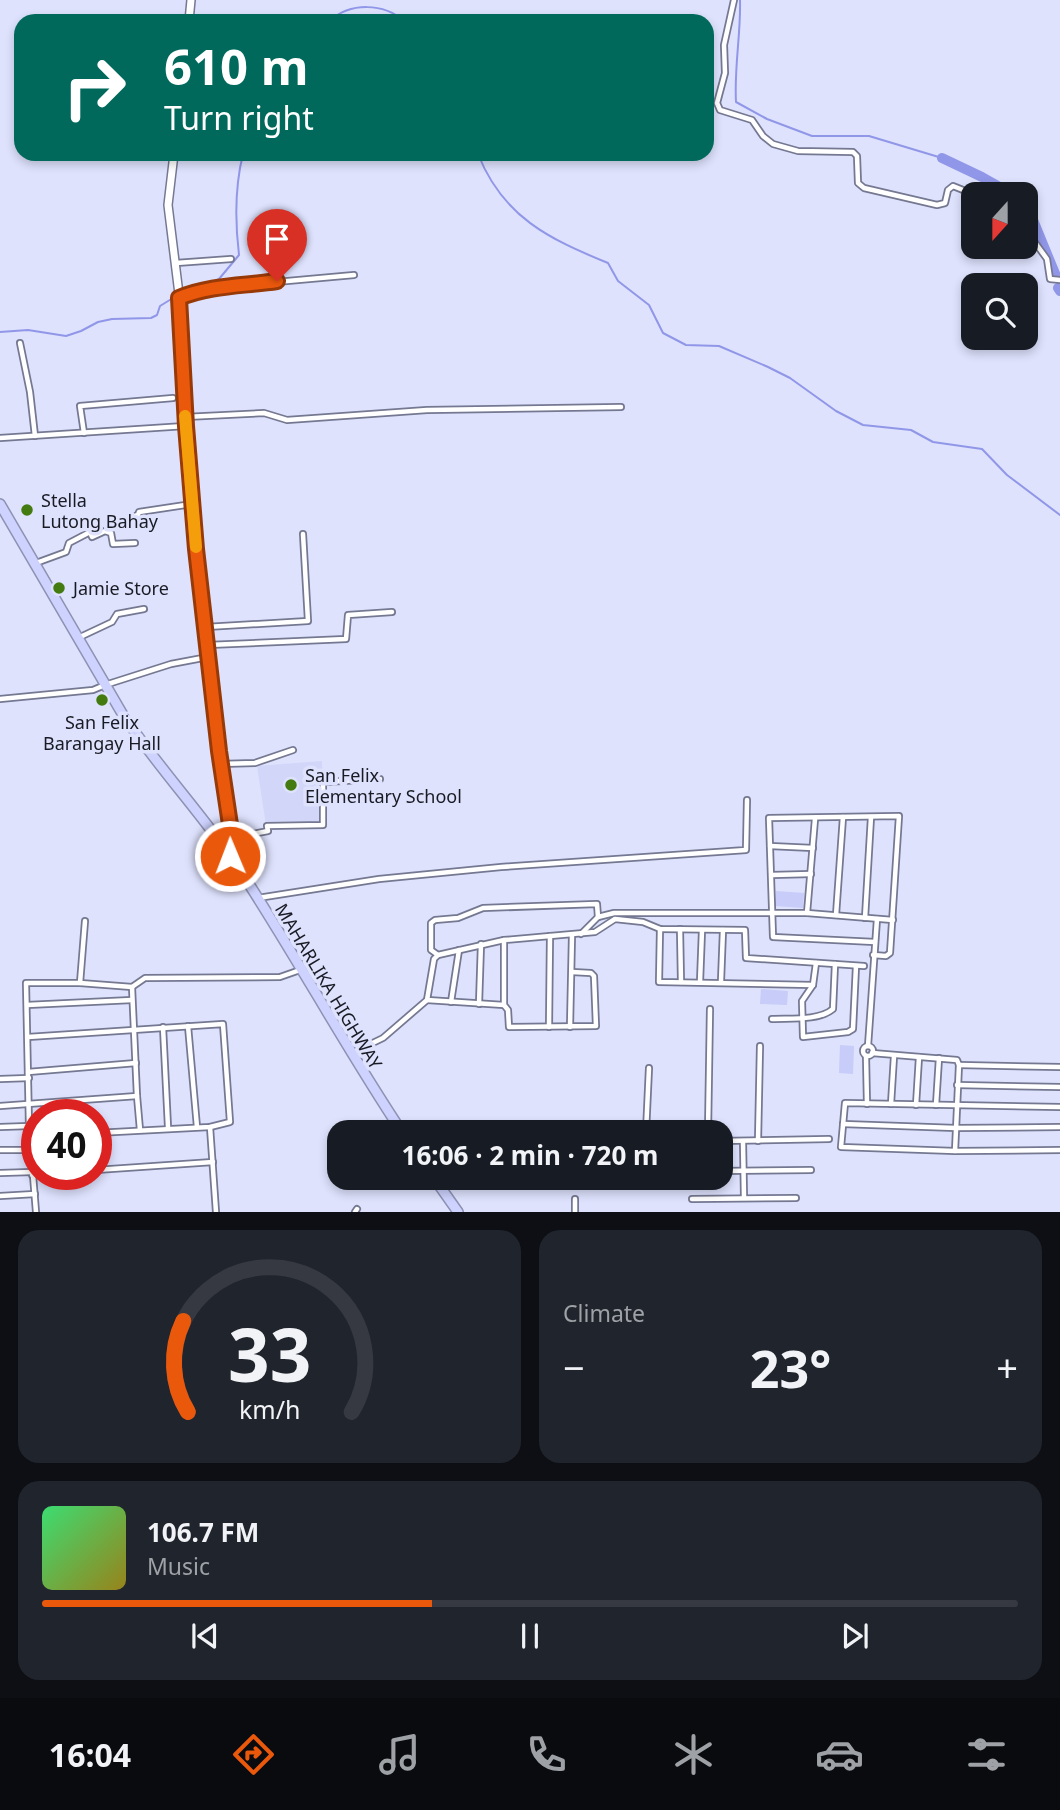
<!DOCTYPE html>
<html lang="en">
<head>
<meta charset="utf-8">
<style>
  :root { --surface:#171b24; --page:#20242c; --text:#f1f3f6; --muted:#9ea1a6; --line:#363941; --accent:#ea580c }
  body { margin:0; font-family:"Noto Sans",sans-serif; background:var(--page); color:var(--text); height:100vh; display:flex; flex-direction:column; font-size:26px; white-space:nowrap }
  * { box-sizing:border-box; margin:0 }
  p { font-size:23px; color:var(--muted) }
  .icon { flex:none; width:38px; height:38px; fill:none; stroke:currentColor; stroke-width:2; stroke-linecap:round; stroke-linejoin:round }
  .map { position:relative; height:1212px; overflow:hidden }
  .sheet { display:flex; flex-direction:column; gap:18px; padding:18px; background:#0d0f14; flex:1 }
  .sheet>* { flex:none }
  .banner { position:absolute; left:14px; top:14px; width:700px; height:147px; border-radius:21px; box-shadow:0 4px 10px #0003; background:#00695c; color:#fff; overflow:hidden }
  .needle { width:46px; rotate:201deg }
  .buttons { position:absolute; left:961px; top:182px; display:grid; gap:14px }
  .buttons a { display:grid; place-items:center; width:77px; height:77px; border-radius:14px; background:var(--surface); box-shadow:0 4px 10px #0003; font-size:35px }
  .speed { position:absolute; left:21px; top:1099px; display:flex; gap:14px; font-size:35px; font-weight:700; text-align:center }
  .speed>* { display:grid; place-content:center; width:91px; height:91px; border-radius:50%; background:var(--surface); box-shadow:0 4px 10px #0003; line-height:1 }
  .speed .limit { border:10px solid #d22; background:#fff; color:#111 }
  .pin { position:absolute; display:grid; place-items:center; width:60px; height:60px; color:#fff; margin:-72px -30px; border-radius:50% 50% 50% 0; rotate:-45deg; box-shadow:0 0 7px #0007 }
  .pin .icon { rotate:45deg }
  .me { position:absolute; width:77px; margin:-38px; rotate:359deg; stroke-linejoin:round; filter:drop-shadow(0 0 5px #0008) }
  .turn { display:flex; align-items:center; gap:24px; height:147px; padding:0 35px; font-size:32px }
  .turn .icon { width:91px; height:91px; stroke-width:2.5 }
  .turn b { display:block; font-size:49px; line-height:60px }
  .big { font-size:52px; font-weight:700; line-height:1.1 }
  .sheet .widget { flex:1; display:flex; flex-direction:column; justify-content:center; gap:10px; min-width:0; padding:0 24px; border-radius:21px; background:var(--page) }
  .sheet .dial { align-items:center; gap:0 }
  .dial svg { height:182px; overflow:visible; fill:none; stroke:var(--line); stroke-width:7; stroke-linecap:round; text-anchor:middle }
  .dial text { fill:var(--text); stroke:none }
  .song { display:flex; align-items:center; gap:21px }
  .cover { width:84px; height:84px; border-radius:10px; background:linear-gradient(135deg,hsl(140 70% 55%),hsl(50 70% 35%)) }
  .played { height:7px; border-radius:4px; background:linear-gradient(90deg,var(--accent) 40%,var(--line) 40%) }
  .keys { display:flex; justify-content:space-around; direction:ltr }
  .heat { display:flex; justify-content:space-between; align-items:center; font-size:38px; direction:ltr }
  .sheet .tiles { flex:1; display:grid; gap:18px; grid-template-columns:1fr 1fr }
  .widget:last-child { grid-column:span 2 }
  .trip { position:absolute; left:327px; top:1120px; width:406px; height:70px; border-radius:21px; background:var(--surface); box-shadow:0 4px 10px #0003; font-weight:700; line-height:70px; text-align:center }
  .tabs { display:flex; height:112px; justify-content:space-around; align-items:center; background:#090b0e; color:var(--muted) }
  .tabs .icon { width:49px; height:49px }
  .tabs .active { color:var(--accent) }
  .tabs b { font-size:32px; color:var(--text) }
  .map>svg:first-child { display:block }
  .built { fill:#d2d6f9 }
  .green { fill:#c7ccf8 }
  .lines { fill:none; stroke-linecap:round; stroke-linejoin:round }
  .stream { stroke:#9197e8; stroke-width:2 }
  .river { stroke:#9197e8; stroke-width:10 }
  .street-casing { stroke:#757891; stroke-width:8 }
  .secondary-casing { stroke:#757891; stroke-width:10 }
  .highway-casing { stroke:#8e92b2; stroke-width:12 }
  .street { stroke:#fff; stroke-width:4.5 }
  .secondary { stroke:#fff; stroke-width:7 }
  .highway { stroke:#cdd2fe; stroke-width:9 }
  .route-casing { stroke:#983908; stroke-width:18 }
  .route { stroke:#ea580c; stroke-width:12 }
  .slow { stroke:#f59e0b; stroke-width:12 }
  .poi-dot { fill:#447b10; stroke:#dee2fd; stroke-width:2.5 }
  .labels { text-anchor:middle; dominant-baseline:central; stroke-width:7; stroke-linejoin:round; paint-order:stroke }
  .poi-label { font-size:18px; fill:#191b24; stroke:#dee2fd; text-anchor:start }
  .street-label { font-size:18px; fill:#191b24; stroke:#dee2fd }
</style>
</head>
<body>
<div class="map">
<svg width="1060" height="1212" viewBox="0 0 1060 1212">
  <rect width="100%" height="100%" fill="#dee2fd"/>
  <path class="built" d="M322 761 323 824 266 825 257 766Z"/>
  <g class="green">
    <path d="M776 891 804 893 803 908 775 906Z"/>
    <path d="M761 989 788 991 787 1005 760 1004Z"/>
    <path d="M840 1045 854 1046 853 1074 839 1073Z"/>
  </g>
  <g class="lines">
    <g class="stream">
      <path d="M740 0C741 34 734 67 736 102L767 119 812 136H869L942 158"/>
      <path d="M330 21C350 2 384 3 404 21"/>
      <path d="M478 154C503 217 549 239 608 263L618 281 649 305 663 333 686 345 719 346 768 367 790 378 836 411 863 425 911 430 933 442 982 449 1007 475 1060 515"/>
      <path d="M191 292 219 279 239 255C235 222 235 186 243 154"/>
      <path d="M0 332 28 330 66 336 81 331 98 322 112 319 151 318 157 315 160 306 173 298"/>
    </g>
    <g class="river">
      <path d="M942 158 982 177 1012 194"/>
      <path d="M1026 203 1056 276"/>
      <path d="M1058 288 1060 291"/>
    </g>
    <defs>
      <g id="street">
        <path d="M734 0 724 45 725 73 717 103 720 110 752 120 763 136 773 144 798 151 853 152 857 156 858 183 864 188 937 205 945 203 948 190 953 186 973 194"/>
        <path d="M1026 230 1047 259 1050 279 1060 280"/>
        <path d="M176 263 231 259"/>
        <path d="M179 298 208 288 354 275"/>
        <path d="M20 343 30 392 35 436"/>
        <path d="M185 417 264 413 287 420 427 410 621 407"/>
        <path d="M84 433 80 406 173 398"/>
        <path d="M0 438 185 426"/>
        <path d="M131 517 138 515 139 512 192 504"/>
        <path d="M36 563 66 552 69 543 90 532 92 537 105 531 111 533 113 544 135 543"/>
        <path d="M206 627 308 621 303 534"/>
        <path d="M78 638 112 622 117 614 144 609"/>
        <path d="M208 645 346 639 348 615 392 612"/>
        <path d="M0 699 93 690 105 685 171 664 208 657"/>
        <path d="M220 764 255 763 293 750"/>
        <path d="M232 838 268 831 267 826 323 825V782L380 779"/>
        <path d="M770 846 813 848"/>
        <path d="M772 875 811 874"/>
        <path d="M258 898 379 879 501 867 746 850 747 800"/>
        <path d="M807 913 815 819"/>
        <path d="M836 915 843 817"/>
        <path d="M865 918 871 817"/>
        <path d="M660 929 659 982 813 985"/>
        <path d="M680 929 681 982"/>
        <path d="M581 934 598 917 614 913H807L893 920"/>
        <path d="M504 940V1005L508 1010 509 1027 596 1026 594 976 591 973 572 972"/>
        <path d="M438 955 431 950V923L435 920 458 918 483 908 597 904 598 917"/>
        <path d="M873 955 886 956 890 953 899 816 769 818 773 937 875 942"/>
        <path d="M816 963 813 985 802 1001 803 1037 848 1032 853 1029 856 966"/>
        <path d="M721 981 723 930"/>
        <path d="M700 982 702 930"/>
        <path d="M80 983 85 921"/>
        <path d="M132 987 137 1096 140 1130"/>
        <path d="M427 1000 504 1005"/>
        <path d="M451 1002 459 950"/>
        <path d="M479 1004 481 944"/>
        <path d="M27 1005 132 1000"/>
        <path d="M772 1019C789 1018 819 1021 833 1009L835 964"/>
        <path d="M188 1026 197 1127"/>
        <path d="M163 1027 168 1127"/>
        <path d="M549 1027 550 936"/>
        <path d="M570 1027 572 935"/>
        <path d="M28 1037 223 1024 230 1122 210 1127 96 1133"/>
        <path d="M868 1046 877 919"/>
        <circle cx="868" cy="1051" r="5"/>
        <path d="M352 1053 383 1038 427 1000 434 959 438 955 504 940 595 932 615 919 643 922 660 929 745 930 746 958 864 966"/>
        <path d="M872 1053 957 1060 959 1065 955 1151"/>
        <path d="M866 1056 867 1104"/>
        <path d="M959 1065 1060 1067"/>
        <path d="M28 1072 136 1063"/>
        <path d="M0 1079 29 1078"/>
        <path d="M957 1085 1060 1087"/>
        <path d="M891 1104 894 1056"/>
        <path d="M916 1105 919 1057"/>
        <path d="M936 1105 939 1058"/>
        <path d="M0 1106 137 1096"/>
        <path d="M1060 1107 845 1103 841 1147 955 1151 1060 1150"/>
        <path d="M843 1124 956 1128 1060 1127"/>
        <path d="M0 1127 29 1126"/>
        <path d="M210 1127 216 1212"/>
        <path d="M646 1132 649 1068"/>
        <path d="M708 1132 710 1009"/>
        <path d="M721 1141 829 1139"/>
        <path d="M758 1141 760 1046"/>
        <path d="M743 1142 744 1197"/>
        <path d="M0 1150H31"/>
        <path d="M96 1170 213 1162"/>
        <path d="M721 1171 811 1170"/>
        <path d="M0 1173 32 1172"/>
        <path d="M32 1175 40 1174"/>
        <path d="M0 1196 35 1194"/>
        <path d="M575 1199V1212"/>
        <path d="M692 1199 796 1198"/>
        <path d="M36 1212 29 1126 26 983H80L132 987 145 978 280 977 300 970"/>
        <path d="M355 1212 357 1209"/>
      </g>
      <g id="secondary">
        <path d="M189 21 191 0"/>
        <path d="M174 154 168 205 179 294 185 426 208 657 219 751 232 838 230 856"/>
      </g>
      <g id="highway">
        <path d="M0 504 123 715C158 767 201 813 236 864 294 952 344 1045 402 1132"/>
        <path d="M434 1178 458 1212"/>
      </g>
    </defs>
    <use href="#street" class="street-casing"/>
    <use href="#secondary" class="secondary-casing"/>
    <use href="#highway" class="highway-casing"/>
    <use href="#street" class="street"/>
    <use href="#secondary" class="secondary"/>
    <use href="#highway" class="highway"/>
  </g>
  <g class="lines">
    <defs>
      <path id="route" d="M230 856 232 838 219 751 196 549 186 426 179 298C210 285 244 286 277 281"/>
    </defs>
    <use href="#route" class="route-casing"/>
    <use href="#route" class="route"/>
    <path class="slow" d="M185 416 196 547"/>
  </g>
  <g class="poi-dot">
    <circle cx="27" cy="510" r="7"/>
    <circle cx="59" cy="588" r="7"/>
    <circle cx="102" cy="700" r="7"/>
    <circle cx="291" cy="785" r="7"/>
  </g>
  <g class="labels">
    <g class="poi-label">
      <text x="41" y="500">Stella<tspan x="41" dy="21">Lutong Bahay</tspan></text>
      <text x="73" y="588">Jamie Store</text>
      <text x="102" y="722" text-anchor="middle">San Felix<tspan x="102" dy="21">Barangay Hall</tspan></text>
      <text x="305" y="775">San Felix<tspan x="305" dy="21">Elementary School</tspan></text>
    </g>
    <g class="street-label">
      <text transform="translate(329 986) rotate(59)">MAHARLIKA HIGHWAY</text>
    </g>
  </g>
</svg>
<div class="buttons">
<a><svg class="needle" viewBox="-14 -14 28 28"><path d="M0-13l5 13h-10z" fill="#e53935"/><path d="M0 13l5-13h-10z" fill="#9ea1a6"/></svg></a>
<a><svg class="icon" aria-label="search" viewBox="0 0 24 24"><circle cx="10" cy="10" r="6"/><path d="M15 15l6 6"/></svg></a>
</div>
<div class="speed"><div class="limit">40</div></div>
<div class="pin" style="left:277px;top:281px;background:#d93025"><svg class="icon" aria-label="arrive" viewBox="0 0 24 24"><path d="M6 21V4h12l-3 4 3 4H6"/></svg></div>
<svg class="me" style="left:230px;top:856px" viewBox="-20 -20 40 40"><circle r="17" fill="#ea580c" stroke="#fff" stroke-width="3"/><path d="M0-11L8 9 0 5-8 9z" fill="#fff"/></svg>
<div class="trip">16:06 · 2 min · 720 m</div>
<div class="banner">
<div class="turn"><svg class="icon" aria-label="right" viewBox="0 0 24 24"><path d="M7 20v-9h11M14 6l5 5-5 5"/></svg><div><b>610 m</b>Turn right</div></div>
</div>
</div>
<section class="sheet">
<div class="tiles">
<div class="widget dial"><svg viewBox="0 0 100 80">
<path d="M14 69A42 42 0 1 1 86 69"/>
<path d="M14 69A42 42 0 0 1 12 29" stroke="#ea580c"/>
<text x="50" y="56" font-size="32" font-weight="700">33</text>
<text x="50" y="72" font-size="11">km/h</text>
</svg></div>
<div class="widget"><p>Climate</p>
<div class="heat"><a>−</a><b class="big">23°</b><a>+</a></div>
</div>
<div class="widget">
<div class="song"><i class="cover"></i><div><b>106.7 FM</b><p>Music</p></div></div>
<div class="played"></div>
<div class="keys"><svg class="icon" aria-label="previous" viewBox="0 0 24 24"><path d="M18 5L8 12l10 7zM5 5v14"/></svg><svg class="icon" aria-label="pause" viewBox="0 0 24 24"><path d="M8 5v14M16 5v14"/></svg><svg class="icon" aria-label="next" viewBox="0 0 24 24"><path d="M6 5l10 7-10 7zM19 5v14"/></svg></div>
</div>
</div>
</section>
<nav class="tabs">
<b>16:04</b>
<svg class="icon active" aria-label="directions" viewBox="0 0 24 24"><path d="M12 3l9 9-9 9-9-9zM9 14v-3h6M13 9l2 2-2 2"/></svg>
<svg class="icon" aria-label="music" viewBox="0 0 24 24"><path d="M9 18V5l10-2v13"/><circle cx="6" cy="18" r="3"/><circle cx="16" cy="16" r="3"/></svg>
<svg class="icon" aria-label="phone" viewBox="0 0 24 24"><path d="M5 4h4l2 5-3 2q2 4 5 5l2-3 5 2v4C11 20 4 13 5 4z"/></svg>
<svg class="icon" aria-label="climate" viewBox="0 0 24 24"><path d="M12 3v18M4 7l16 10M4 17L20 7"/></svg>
<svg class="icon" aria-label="car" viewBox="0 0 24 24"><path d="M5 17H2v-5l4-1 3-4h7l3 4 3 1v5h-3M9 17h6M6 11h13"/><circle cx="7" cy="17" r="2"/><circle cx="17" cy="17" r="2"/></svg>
<svg class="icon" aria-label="filters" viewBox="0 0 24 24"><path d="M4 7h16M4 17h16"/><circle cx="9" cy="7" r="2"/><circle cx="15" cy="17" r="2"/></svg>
</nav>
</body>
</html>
